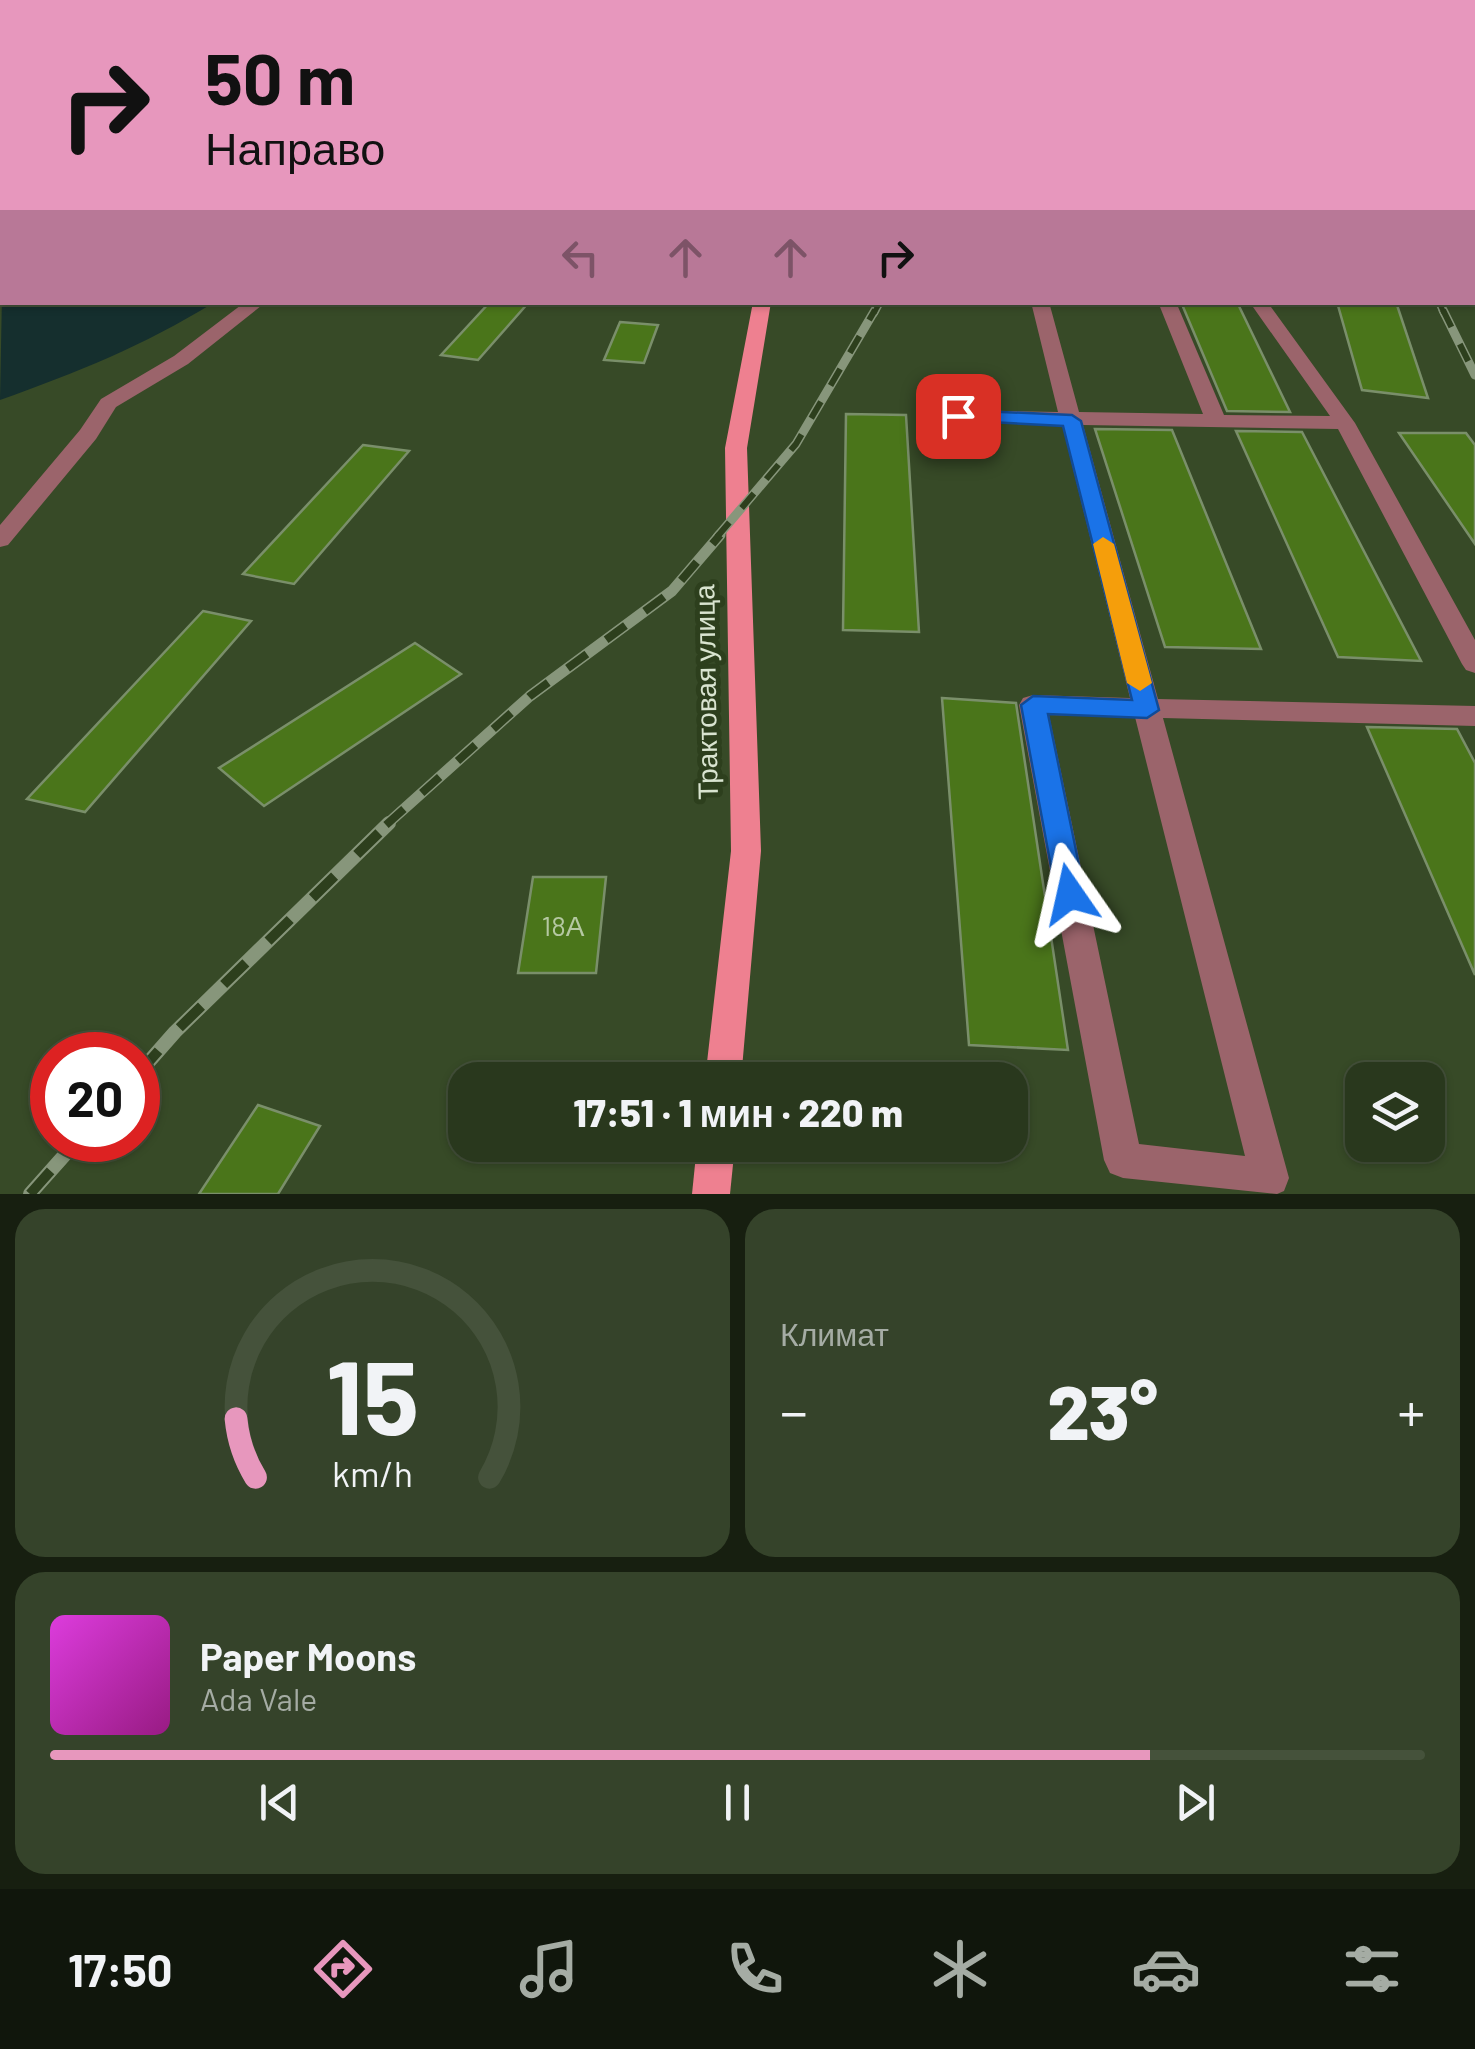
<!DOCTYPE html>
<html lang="ru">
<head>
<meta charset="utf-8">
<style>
  :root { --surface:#29381d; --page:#35432a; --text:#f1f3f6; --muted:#a5aca4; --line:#45523b; --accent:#e797bd }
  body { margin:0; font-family:Barlow,sans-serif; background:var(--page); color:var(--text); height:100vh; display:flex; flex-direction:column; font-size:38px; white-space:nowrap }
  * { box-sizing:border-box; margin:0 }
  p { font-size:32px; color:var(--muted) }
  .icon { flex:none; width:55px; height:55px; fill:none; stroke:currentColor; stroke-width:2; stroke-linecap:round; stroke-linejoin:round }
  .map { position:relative; height:1194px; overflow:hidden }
  .details { display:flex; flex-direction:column; gap:15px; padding:15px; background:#171f10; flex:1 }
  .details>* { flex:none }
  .banner { position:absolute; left:0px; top:0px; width:1475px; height:305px; box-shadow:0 2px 8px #0004,0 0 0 2px var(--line); background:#e797bd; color:#111; overflow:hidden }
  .tools { position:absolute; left:1345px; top:1062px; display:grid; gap:20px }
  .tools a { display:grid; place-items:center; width:100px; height:100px; border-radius:20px; background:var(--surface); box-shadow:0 2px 8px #0004,0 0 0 2px var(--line); font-size:50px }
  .speed { position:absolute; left:30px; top:1032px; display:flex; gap:20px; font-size:50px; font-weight:700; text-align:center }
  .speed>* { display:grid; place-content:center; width:130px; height:130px; border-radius:50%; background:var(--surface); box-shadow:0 2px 8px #0004,0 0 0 2px var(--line); line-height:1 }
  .speed .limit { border:15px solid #d22; background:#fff; color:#111 }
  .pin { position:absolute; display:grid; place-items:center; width:85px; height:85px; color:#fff; margin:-42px; border-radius:20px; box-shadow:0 5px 15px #0006 }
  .me { position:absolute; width:110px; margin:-55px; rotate:349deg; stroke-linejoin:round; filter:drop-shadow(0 0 8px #0008) }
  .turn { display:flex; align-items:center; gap:35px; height:210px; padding:0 40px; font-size:45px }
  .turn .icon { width:130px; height:130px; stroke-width:2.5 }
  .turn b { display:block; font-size:70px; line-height:85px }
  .lanes { display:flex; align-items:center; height:95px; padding:0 40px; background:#0003; justify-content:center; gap:50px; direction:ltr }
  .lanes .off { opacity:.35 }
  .big { font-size:75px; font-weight:800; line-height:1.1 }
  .details .tile { flex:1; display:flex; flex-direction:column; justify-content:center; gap:15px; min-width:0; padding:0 35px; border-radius:30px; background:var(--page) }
  .details .dial { align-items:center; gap:0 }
  .dial svg { height:260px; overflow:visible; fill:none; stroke:var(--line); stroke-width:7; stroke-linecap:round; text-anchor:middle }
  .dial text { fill:var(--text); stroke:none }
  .song { display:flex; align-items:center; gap:30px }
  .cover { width:120px; height:120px; border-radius:15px; background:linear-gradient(135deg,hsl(300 70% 55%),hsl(310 70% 35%)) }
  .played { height:10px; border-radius:5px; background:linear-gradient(90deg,var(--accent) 80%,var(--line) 80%) }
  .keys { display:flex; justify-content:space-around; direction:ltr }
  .heat { display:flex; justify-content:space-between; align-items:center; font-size:55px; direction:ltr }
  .details .tiles { flex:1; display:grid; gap:15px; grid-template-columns:1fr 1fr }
  .tile:last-child { grid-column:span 2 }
  .trip { position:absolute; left:448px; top:1062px; width:580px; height:100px; border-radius:30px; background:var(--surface); box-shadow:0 2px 8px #0004,0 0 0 2px var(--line); font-weight:800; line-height:100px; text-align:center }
  .dock { display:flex; height:160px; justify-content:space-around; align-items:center; background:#10160c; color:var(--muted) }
  .dock .icon { width:70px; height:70px }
  .dock .on { color:var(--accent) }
  .dock b { font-size:45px; color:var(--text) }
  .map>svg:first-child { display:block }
  .water { fill:#152f2e }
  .building { fill:#4a751a; stroke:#7a8f6a; stroke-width:2.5 }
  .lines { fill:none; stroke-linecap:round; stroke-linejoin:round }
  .minor { fill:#9b646b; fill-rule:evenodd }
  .major { fill:#ee8090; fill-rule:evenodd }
  .rail-far3-casing { stroke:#87967b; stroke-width:8 }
  .rail-far2-casing { stroke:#87967b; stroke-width:9 }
  .rail-far1-casing { stroke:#87967b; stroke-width:11 }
  .rail-casing { stroke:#87967b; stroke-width:14 }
  .rail-far3 { stroke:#2d3f1d; stroke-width:5; stroke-dasharray:15; stroke-linecap:butt }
  .rail-far2 { stroke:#2d3f1d; stroke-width:6; stroke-dasharray:19; stroke-linecap:butt }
  .rail-far1 { stroke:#2d3f1d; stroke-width:8; stroke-dasharray:24; stroke-linecap:butt }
  .rail { stroke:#2d3f1d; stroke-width:10; stroke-dasharray:31; stroke-linecap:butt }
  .route { fill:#1a73e8; stroke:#114b97; stroke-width:2.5 }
  .slow { fill:#f59e0b }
  .labels { text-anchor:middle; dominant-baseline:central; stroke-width:10; stroke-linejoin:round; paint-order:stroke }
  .street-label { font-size:28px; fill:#d9e4d0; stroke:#2d3f1d }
  .near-number-label { font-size:28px; fill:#b5c8a2 }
</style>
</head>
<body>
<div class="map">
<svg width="1475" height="1194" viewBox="0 0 1475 1194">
  <rect width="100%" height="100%" fill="#374a27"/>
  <path class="water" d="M2 295V302L213 303C145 345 76 373 0 400Z"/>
  <g class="building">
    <path d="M490 302H529L478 360 441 355Z"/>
    <path d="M1181 302H1237L1290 412 1227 411Z"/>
    <path d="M1337 302H1396L1428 398 1362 390Z"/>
    <path d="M620 322 658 325 644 363 604 360Z"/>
    <path d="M846 414 906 415 919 632 843 630Z"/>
    <path d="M1095 429 1172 430 1261 649 1165 647Z"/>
    <path d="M1236 431 1302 432 1421 661 1338 657Z"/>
    <path d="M1399 433H1466L1475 445V544Z"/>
    <path d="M363 445 409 451 294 584 243 574Z"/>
    <path d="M203 611 251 621 85 812 27 799Z"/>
    <path d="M415 643 461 674 264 806 219 768Z"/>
    <path d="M942 698 1016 703 1068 1050 969 1045Z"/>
    <path d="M1367 727 1457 729 1475 763V975Z"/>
    <path d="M533 877H606L596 973H518Z"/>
    <path d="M258 1105 320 1126 278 1194H199Z"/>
  </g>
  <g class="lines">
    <g class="minor">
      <path d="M657 0H670L672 2H659Z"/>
      <path d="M1034 0H1047L1049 2H1036Z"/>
      <rect x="0" y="70" width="2" height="8"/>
      <rect x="0" y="157" width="2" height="9"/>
      <path d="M2 189V200L0 201V190Z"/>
      <path d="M1472 198 1475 199V209L1472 208Z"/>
      <path d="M245 302H266L188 364 116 407 96 439 8 545 0 547V525L80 430 101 399 174 356Z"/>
      <path d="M1031 302H1049L1079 412 1203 414 1158 302H1176L1224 415 1330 416 1253 307 1256 302H1275L1271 307 1355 423 1475 640V673L1466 670 1462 664 1338 429 1083 425 1158 699 1475 706V726L1163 718 1289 1178 1284 1191 1277 1194 1123 1178 1110 1173 1104 1160 1019 705 1023 698 1033 695 1130 698 1062 424 958 422 948 416 958 410 1058 412ZM1049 715 1135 717 1245 1156 1139 1144Z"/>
    </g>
    <g class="major">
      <path d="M753 302H771L747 448 761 851 741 1080H705L731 851 725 448Z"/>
      <path d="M697 1145H735L730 1194H692Z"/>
    </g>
    <defs>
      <g id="rail-far3">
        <path d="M1439 302 1444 313"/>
        <path d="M874 313 880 302"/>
      </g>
      <g id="rail-far2">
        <path d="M1443 310 1475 375"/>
        <path d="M717 537 796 444 875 310"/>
      </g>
      <path id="rail-far1" d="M386 825 530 696 672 591 720 535"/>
      <g id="rail">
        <path d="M138 1074 175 1032 389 823"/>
        <path d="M30 1194 78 1140"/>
      </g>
    </defs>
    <use href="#rail-far3" class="rail-far3-casing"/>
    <use href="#rail-far2" class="rail-far2-casing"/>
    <use href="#rail-far1" class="rail-far1-casing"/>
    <use href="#rail" class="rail-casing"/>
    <use href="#rail-far3" class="rail-far3"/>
    <use href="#rail-far2" class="rail-far2"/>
    <use href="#rail-far1" class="rail-far1"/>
    <use href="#rail" class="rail"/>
  </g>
  <path class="route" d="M958 410 1072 415 1081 421 1159 710 1147 718 1048 714 1085 894 1081 902 1070 906 1060 902 1056 894 1021 705 1033 696 1132 700 1063 426 951 420V412Z"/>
  <path class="slow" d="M1103 537 1114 544 1152 683 1140 691 1127 683 1093 544Z"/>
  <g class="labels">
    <g class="street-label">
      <text transform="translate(705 692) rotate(-91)">Трактовая улица</text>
    </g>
    <g class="near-number-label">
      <text x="563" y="925">18А</text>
    </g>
  </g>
</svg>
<div class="tools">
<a><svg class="icon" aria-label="layers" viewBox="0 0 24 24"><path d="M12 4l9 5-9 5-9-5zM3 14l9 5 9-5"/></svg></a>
</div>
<div class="speed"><div class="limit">20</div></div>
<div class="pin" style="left:958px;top:416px;background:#d93025"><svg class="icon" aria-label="arrive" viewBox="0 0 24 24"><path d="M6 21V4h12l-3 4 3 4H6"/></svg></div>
<svg class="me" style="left:1070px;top:894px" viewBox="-20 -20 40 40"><path d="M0-17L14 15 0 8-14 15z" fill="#1a73e8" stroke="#fff" stroke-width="4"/></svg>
<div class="trip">17:51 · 1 мин · 220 m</div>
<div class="banner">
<div class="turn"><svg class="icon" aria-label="right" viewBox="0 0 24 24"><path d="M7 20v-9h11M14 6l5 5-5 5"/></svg><div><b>50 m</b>Направо</div></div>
<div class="lanes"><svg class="icon off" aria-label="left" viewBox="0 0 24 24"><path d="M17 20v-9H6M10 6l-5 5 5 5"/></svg><svg class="icon off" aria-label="ahead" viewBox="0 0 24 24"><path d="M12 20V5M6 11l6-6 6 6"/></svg><svg class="icon off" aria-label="ahead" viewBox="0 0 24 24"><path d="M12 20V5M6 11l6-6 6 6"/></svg><svg class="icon" aria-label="right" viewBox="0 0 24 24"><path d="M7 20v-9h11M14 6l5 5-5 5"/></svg></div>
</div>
</div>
<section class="details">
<div class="tiles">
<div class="tile dial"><svg viewBox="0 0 100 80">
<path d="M14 69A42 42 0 1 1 86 69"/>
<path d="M14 69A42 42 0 0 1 8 51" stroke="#e797bd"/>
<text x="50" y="56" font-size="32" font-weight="700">15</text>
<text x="50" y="72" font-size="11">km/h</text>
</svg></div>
<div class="tile"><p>Климат</p>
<div class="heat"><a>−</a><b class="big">23°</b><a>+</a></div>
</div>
<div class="tile">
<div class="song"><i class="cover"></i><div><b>Paper Moons</b><p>Ada Vale</p></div></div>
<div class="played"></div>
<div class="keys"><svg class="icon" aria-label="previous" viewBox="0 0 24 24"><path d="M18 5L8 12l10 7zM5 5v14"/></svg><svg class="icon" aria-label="pause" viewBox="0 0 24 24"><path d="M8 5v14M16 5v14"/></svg><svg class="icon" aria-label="next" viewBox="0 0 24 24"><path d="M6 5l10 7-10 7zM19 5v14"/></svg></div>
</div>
</div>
</section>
<nav class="dock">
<b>17:50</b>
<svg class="icon on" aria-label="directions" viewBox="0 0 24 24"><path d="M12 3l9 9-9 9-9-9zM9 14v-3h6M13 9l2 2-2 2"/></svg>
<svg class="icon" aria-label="music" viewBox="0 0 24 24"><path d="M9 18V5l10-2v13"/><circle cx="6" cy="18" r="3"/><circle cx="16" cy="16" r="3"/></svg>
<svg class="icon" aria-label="phone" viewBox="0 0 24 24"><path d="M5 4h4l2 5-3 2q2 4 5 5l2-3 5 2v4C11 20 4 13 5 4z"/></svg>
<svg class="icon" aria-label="climate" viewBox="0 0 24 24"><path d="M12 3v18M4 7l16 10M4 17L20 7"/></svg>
<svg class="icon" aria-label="car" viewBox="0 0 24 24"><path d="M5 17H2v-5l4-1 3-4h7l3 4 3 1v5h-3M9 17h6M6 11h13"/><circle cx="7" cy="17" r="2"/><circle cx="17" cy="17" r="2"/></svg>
<svg class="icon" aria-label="filters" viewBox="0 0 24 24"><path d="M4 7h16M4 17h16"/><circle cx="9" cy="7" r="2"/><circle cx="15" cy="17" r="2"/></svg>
</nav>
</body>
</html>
